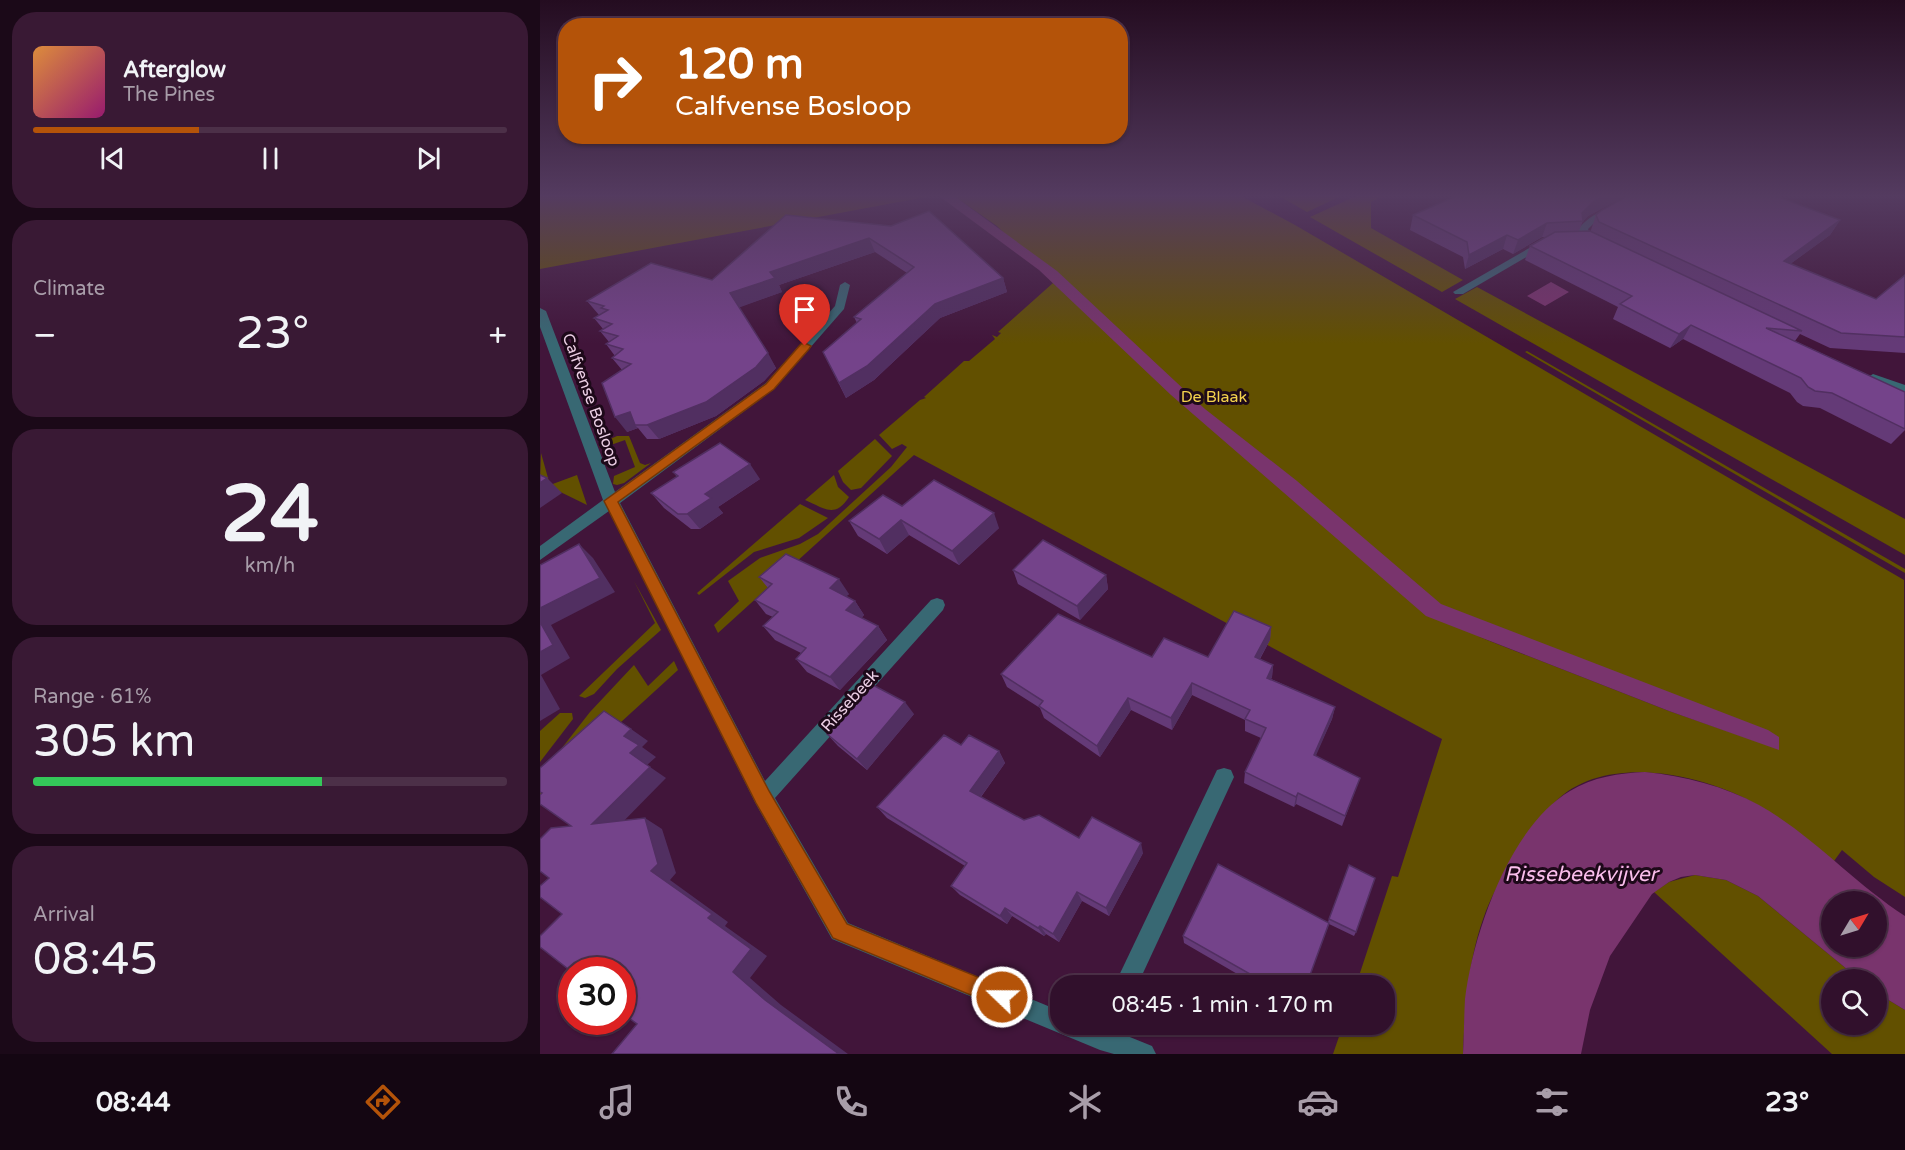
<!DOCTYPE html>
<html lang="en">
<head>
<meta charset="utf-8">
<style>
  :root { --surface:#31102c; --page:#391934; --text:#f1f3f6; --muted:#a89da9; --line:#4c3048; --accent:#b45309 }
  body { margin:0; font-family:"Varela Round",sans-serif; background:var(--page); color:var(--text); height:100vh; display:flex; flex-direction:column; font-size:22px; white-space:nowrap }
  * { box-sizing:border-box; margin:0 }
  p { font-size:20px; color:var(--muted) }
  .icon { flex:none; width:33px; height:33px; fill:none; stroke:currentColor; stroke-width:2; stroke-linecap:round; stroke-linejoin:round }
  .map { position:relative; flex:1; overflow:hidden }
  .panel { display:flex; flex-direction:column; gap:12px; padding:12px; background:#1b0918; width:540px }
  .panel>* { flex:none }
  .hud { position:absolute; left:18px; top:18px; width:570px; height:126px; border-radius:24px; box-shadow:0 2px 4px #0004,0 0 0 2px var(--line); background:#b45309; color:#fff; overflow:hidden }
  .needle { width:39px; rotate:52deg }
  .controls { position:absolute; left:1281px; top:891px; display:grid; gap:12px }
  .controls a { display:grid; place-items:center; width:66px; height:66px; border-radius:50%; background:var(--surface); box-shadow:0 2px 4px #0004,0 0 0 2px var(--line); font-size:30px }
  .speed { position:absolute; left:18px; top:957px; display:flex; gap:12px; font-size:30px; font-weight:700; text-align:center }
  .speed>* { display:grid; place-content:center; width:78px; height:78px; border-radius:50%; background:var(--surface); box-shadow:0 2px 4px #0004,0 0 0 2px var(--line); line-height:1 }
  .speed .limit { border:9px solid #d22; background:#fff; color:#111 }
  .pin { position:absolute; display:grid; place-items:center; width:51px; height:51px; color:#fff; margin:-62px -26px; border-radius:50% 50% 50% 0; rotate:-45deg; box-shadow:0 0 6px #0007 }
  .pin .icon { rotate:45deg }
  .me { position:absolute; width:66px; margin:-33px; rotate:292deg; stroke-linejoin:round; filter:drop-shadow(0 0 4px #0008) }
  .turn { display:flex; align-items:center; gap:21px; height:126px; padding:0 18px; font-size:27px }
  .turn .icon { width:78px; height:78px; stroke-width:2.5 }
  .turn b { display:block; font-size:42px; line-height:51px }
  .big { font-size:45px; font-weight:600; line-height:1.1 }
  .panel .card { flex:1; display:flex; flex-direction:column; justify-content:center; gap:9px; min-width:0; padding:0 21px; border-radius:24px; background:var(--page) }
  .panel .dial { align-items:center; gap:0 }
  .dial b { font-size:78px; line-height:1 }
  .song { display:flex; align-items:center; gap:18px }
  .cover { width:72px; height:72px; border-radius:9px; background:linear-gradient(135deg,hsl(30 70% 55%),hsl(320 70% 35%)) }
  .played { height:6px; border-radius:3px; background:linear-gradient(90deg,var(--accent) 35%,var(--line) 35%) }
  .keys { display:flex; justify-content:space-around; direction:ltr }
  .heat { display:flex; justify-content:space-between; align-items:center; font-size:33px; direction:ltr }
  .charge { height:9px; border-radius:4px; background:linear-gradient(90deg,#34c759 61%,var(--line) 0) }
  .trip { position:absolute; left:510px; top:975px; width:345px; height:60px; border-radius:24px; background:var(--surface); box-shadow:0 2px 4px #0004,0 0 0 2px var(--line); font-weight:600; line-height:60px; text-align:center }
  .tab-bar { display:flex; height:96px; justify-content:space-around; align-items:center; background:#140612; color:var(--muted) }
  .tab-bar .icon { width:42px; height:42px }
  .tab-bar .selected { color:var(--accent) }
  .tab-bar b { font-size:27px; color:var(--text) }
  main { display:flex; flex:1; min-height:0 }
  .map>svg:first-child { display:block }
  .green { fill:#625000; fill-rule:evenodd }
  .water { fill:#79346d; fill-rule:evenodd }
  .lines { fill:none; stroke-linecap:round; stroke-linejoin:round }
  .minor { fill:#386873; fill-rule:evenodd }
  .wall { fill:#643a77 }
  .shaded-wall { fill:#512f61 }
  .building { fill:#74438a; stroke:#512f61; stroke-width:1.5 }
  .route { fill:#b45309; stroke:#753606; stroke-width:1.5 }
  .labels { text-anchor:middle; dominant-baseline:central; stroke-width:6; stroke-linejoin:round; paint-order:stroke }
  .park-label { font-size:16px; fill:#f4d24d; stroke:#1d0919 }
  .street-label { font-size:16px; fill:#eccfe5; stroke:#1d0919 }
  .near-water-label { font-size:21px; font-style:italic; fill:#fabeec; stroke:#1d0919 }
</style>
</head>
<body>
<main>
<section class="panel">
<div class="card">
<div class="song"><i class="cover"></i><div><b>Afterglow</b><p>The Pines</p></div></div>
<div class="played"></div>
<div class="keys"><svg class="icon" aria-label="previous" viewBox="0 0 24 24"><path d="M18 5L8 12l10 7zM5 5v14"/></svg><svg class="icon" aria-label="pause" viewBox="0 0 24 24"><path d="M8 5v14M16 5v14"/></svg><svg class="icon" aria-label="next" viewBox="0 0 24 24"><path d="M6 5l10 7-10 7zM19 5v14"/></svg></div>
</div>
<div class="card"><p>Climate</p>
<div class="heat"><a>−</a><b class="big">23°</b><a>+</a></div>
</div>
<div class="card dial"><b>24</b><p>km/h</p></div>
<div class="card"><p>Range · 61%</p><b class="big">305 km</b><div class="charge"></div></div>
<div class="card"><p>Arrival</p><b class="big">08:45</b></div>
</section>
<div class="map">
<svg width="1365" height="1054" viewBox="0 0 1365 1054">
  <rect width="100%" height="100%" fill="#41153a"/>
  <g class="green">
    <path d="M0 196H391L0 269Z"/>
    <path d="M414 196H701L755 225 1364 580 1365 897 1334 877 1302 850 1294 861C1270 842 1247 822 1221 807 1167 774 1065 751 1015 802 1002 814 994 833 984 848 975 861 964 875 956 889 930 938 925 1000 923 1054H793L803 1025 844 1024V986L816 985 852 876 858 877 902 739 374 455 178 633 174 625 199 601 188 581 220 558 260 544 278 534 351 467 367 447 362 444 352 449 339 435 380 400 386 398 384 397 424 361H429L455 339 452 335 457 337 461 333 458 332 513 283 516 286 457 226ZM937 636 1238 741 1239 749 1129 711Z"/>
    <path d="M739 196H801L767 212Z"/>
    <path d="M816 196H843L831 202V228L923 280 902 292 770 217Z"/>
    <path d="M937 287 1365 519V555L915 299Z"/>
    <path d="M987 351 1365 569V573L985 352Z"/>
    <path d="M77 436H89L100 463 105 465 111 463 84 483 77 485 73 484 74 476 95 467 85 440 65 447H59L61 443Z"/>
    <path d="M335 439 352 456 321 488 311 490 303 482 298 471Z"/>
    <path d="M1 453 10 485 37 475 47 505 0 482Z"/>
    <path d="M294 475 298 487 309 497C295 519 284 508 265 500Z"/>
    <path d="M260 504 288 518 259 538 214 552 159 595 157 593Z"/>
    <path d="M94 581 121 630 77 669 54 694 45 698 39 696 115 623Z"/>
    <path d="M134 661 138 670 0 796V776L50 712 94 665 108 686Z"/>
    <path d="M20 713H32L33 719 0 762V731Z"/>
    <path d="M1155 875 1186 880 1218 896 1319 979 1292 980V1024H1336L1337 993 1365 1010V1054H1292L1114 892 1129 882Z"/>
  </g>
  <g class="water">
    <path d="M399 196H414L517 271 665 409 757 481 901 604 1228 730 1239 737V750L1129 711 886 616 631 395 499 270Z"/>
    <path d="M1011 282 1029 292 1005 306 987 296Z"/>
    <path d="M1105 772C1145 776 1184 786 1219 805 1272 835 1314 883 1365 916V1010L1337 993 1336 980 1319 979 1218 896 1186 880 1155 875 1141 877 1129 882 1112 894 1070 956 1050 1010 1041 1054H923C924 1036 924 1017 925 999 933 933 970 826 1030 791 1053 777 1079 773 1105 772ZM1292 902H1336V946H1292Z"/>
  </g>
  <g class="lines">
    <g class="minor">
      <path d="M1090 196H1102L1055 222 1048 229 1052 240 1043 242 1038 229C1051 213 1072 206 1090 196Z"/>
      <path d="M1005 239 1010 242 1009 244 923 294H915L913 292Z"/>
      <path d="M305 282 310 285 304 309 234 389 80 503 225 781 391 600 397 598 403 600 405 605 403 610 235 798 308 923 520 1011V1024H577L575 1031 612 1046 616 1054H574L560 1050 292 939 216 804 69 511 0 560V546L63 500 0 327V308L6 311 75 492 226 383 295 306 300 285Z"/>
      <path d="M1333 374 1365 385V394L1329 381 1327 378Z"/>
      <path d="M684 768 691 770 694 777 597 986H574L677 770Z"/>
    </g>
  </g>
  <g class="wall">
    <path d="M916 196H1085L1048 216 1043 221 1039 231 1051 232V230L1056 215 1300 220 1290 235 1250 264 1336 299 1365 275V353L1290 348 1260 334 1255 341 1365 392V430L1351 444 1280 408 1263 406 1257 402 1250 393 1143 339 1130 348 1073 319 1078 307 985 260 990 246 1006 237H1002L973 254 963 249 925 269 923 257 870 230 873 215Z"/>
    <path d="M351 226 463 278 467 292 400 318 334 380 306 398 283 352 317 323 314 317 367 273 335 252 239 285 242 292 199 307 236 368 224 381 176 416 119 439H107L98 428 87 432 82 370 72 358 75 356 66 344 69 342 60 331 63 329 54 318 59 315 47 301 172 280Z"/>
    <path d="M133 472 220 479 178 507 183 513 160 529H151L124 508 111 493 137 477Z"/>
    <path d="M362 506 459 528 419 565 369 535 347 554 318 536 309 521Z"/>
    <path d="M473 570 566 575 568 589 540 620 478 584Z"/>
    <path d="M219 577 309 594 306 596 315 601 324 615 321 618 338 626 347 640 300 690 267 672 256 659 261 653 235 640 223 626 233 617 226 614 215 600 228 588Z"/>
    <path d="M731 627 730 640 720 659 733 665 732 677 731 679 795 707 792 719 775 756 820 778 802 826 756 804 754 807 704 783 705 772 721 738 705 731V720L652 695 632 730 591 710 560 757 504 718 500 708 467 687 461 674 612 657H668Z"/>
    <path d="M374 714 327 770 298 746 287 734Z"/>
    <path d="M421 745 459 751 465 763 441 797 484 820 539 838 603 853 569 916 542 901 519 942 506 934 504 936 472 916 467 924 420 895 411 886 425 866 347 818 337 807Z"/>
    <path d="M809 865 816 932 814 936 789 924 766 986H718L644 943 643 936 788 922Z"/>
  </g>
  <g class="shaded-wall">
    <path d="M1064 196H1085L1048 216 1043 221 1042 213 1053 202Z"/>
    <path d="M1300 220 1290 235 1234 276 1244 261Z"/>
    <path d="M1007 223 1002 237 973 254 978 240Z"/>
    <path d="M967 235 963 249 925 269 929 255Z"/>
    <path d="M329 238 335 252 239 285 242 292 198 308 190 293 230 272Z"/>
    <path d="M463 278 467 292 400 318 334 380 306 398 299 383 395 304Z"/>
    <path d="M1151 325 1143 339 1130 348 1139 334Z"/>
    <path d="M228 353 236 368 224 381 176 416 119 439 107 425Z"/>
    <path d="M90 412 95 425 98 428 87 432 75 417Z"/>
    <path d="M210 464 220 479 178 507 183 513 160 529 147 514 165 494Z"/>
    <path d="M7 478 22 493 0 508V483Z"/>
    <path d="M454 513 459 528 419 565 412 551Z"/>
    <path d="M361 520 369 535 347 554 339 539Z"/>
    <path d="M39 544 53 558 75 592 11 625 30 658 1 675 20 709 0 721V608Z"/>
    <path d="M566 575 568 589 540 620 537 606Z"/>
    <path d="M299 579 309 594 300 603 290 588Z"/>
    <path d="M315 601 324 615 315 624 306 610Z"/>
    <path d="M338 626 347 640 300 690 290 677Z"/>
    <path d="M731 627 730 640 714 669 715 657Z"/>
    <path d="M733 665 732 677 726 690 727 678Z"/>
    <path d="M652 683V695L632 730 631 718Z"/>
    <path d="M588 698 591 710 560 757 557 746Z"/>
    <path d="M365 702 374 714 327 770 317 759Z"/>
    <path d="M795 707 792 719 771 767 774 755Z"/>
    <path d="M91 729 108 741 102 747 116 757 107 765 90 753 84 736Z"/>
    <path d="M459 751 465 763 437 802 430 791Z"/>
    <path d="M110 767 126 778 71 834 52 824Z"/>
    <path d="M758 793 756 804 754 807 756 797Z"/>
    <path d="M105 818 122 829 136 873 130 880 188 922 185 926 227 956 210 978 241 1005 308 1054H299L225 1000 193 972 168 918 111 871Z"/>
    <path d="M601 843 603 853 569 916 566 908Z"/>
    <path d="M537 892 542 901 519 942 513 934Z"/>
    <path d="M465 908 472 916 467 924 460 916Z"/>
    <path d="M500 926 506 934 504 936 498 928Z"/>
  </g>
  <g class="building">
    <path d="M916 196H1064L1053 202 1042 213 1043 221 1007 223 978 240 967 235 929 255 927 242 873 215Z"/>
    <path d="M1087 196H1236L1300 220 1244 261 1336 299 1365 275V337L1301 333 1059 222 1056 215 1062 210Z"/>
    <path d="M389 211 463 278 395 304 327 366 299 383 283 352 321 319 314 317 374 267 329 238 230 272 235 278 190 293 228 353 216 367 166 402 107 425H95L90 412 75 417 62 383 91 364 72 358 83 349 66 344 78 336 60 331 72 324 54 318 68 310 61 308 64 306 47 301 111 263 172 280 246 215 351 226Z"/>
    <path d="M1050 231 1262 331 1226 328 1365 392V429L1292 393 1275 391 1268 387 1261 378 1151 325 1139 334 1080 304 1092 296 990 246 1015 232Z"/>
    <path d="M180 443 210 464 165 494 171 498 147 514H138L111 493 138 476 133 472Z"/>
    <path d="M0 475 7 478 0 483Z"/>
    <path d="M394 480 454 513 412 551 361 520 339 539 309 521 343 495 362 506Z"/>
    <path d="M503 540 566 575 537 606 473 570Z"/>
    <path d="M39 544 60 578 0 608V565Z"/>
    <path d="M246 554 299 579 290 588 315 601 306 610 338 626 290 677 256 659 266 648 223 626 238 612 215 600 232 584 219 577Z"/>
    <path d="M694 611 731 627 715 657 733 665 727 678 795 707 774 755 820 778 805 816 758 793 756 797 705 772 726 728 705 719 710 710 652 683 631 718 588 698 557 746 499 706 503 701 461 674 518 614 612 657 624 638 668 657Z"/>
    <path d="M0 622 13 645 0 652Z"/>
    <path d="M331 684 365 702 317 759 287 734Z"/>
    <path d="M64 711 91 729 84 736 99 745 90 753 110 767 52 824 105 818 118 864 111 871 172 914 168 918 211 949 193 972 225 1000 299 1054H72L97 1024 82 1013V970H32V972L0 947V936L22 914 0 897V886L9 878 0 871V839L11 828 31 826 0 804V795L2 793 0 792V768Z"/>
    <path d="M404 735 421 745 429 735 459 751 430 791 484 820 499 815 539 838 552 817 601 843 566 908 537 892 513 934 500 926 498 928 465 908 460 916 411 886 427 863 337 807Z"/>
    <path d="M678 864 789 923 766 986H731L643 936Z"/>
    <path d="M809 865 835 878 816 932 789 919Z"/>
  </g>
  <linearGradient id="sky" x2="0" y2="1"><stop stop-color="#240c20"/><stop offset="0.57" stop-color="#543b60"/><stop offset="1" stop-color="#543b60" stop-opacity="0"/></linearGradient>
  <rect width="1365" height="344" fill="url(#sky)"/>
  <path class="route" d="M265 343 271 346 269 349 234 389 78 502 229 791 307 924 470 990 473 997 470 1005 462 1008 293 938 216 803 64 501 226 384 261 344Z"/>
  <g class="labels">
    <g class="park-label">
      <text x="674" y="397">De Blaak</text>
    </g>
    <g class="street-label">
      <text transform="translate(51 400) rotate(70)">Calfvense Bosloop</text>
      <text transform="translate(310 701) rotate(-48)">Rissebeek</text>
    </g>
    <g class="near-water-label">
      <text x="1041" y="874">Rissebeekvijver</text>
    </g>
  </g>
</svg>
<div class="controls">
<a><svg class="needle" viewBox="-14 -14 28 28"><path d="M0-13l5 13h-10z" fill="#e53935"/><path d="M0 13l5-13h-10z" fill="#a89da9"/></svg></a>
<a><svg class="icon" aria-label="search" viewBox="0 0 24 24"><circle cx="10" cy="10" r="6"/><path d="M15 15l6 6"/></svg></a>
</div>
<div class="speed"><div class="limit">30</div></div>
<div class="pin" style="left:265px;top:346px;background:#d93025"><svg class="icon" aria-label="arrive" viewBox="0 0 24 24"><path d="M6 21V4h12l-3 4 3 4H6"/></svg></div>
<svg class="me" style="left:462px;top:997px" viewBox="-20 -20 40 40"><circle r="17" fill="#b45309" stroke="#fff" stroke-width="3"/><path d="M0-11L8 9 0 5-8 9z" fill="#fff"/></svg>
<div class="trip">08:45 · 1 min · 170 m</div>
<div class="hud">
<div class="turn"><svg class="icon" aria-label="right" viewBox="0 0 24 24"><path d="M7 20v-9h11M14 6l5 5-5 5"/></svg><div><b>120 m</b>Calfvense Bosloop</div></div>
</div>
</div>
</main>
<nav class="tab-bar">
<b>08:44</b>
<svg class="icon selected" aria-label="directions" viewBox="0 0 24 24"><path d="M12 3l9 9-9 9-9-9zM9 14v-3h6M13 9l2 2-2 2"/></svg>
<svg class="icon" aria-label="music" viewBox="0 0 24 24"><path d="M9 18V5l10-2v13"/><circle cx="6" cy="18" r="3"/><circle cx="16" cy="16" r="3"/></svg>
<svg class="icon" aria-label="phone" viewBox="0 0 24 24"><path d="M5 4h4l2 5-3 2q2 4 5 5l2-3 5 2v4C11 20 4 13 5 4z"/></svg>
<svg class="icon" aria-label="climate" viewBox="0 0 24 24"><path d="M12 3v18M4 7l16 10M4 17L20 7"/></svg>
<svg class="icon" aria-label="car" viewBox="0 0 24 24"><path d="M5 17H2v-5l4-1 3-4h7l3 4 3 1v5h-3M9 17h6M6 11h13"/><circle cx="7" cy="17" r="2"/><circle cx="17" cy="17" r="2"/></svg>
<svg class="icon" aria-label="filters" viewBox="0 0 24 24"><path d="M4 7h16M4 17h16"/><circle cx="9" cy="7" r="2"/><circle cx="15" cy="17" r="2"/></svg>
<b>23°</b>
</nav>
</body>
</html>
